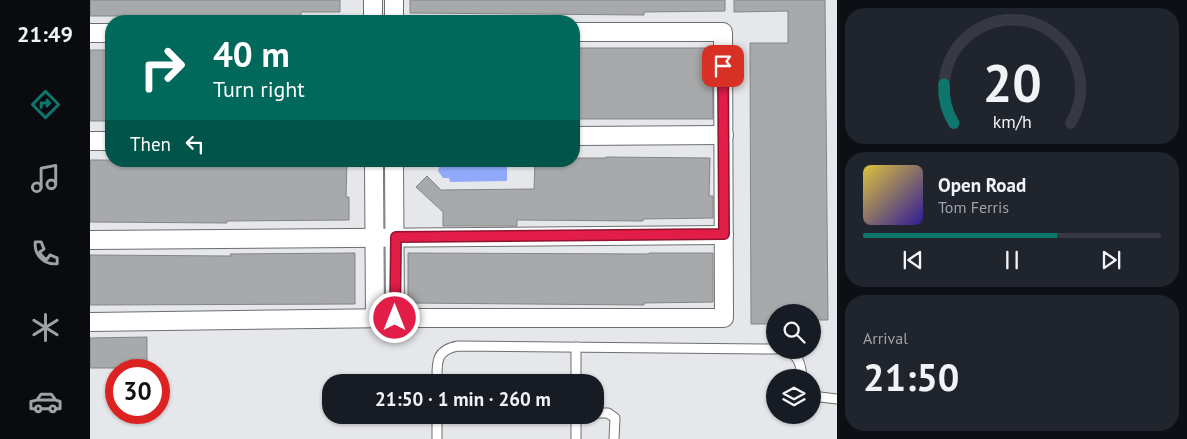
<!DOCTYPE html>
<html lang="en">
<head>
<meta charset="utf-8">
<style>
  :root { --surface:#171b24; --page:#20242c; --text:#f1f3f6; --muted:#9ea1a6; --line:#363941; --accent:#0f766e }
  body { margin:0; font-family:"PT Sans",sans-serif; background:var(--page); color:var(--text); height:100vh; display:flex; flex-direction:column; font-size:19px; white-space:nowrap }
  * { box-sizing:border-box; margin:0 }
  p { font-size:16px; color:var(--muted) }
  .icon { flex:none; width:28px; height:28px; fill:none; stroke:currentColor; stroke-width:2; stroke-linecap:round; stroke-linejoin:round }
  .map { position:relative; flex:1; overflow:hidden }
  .drawer { display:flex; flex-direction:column; gap:8px; padding:8px; background:#0d0f14; width:350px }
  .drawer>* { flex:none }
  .hud { position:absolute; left:15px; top:15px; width:475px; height:152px; border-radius:20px; box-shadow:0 1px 4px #0004; background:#00695c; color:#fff; overflow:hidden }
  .buttons { position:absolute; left:676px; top:304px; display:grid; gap:10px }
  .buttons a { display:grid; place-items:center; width:55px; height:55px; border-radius:50%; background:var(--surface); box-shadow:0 1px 4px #0004; font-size:25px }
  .speed { position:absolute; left:15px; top:359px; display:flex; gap:10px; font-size:25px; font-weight:700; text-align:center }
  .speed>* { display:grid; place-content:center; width:65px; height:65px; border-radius:50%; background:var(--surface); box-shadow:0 1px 4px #0004; line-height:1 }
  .speed .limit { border:8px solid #d22; background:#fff; color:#111 }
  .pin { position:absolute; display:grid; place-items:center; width:42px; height:42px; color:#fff; margin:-21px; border-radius:10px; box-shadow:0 2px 8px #0006 }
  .me { position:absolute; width:55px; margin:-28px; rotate:0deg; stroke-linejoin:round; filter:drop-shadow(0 0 4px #0008) }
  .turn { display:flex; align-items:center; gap:18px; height:105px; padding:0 25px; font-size:22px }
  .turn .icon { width:65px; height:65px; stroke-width:2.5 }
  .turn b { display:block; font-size:35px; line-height:42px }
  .then { display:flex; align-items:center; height:48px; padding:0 25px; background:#0003; gap:10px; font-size:19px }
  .big { font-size:38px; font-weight:700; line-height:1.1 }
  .drawer .card { flex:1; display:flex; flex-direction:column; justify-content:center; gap:8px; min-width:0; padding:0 18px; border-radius:20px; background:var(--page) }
  .drawer .dial { align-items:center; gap:0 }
  .dial svg { height:130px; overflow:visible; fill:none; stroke:var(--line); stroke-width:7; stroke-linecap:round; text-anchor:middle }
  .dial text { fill:var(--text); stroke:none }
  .song { display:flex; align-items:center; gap:15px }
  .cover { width:60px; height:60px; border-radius:8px; background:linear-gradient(135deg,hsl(50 70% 55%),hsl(250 70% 35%)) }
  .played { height:5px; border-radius:2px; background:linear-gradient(90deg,var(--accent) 65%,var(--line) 65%) }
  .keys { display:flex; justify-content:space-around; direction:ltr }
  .trip { position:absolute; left:232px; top:374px; width:282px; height:50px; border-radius:20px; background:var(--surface); box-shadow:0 1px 4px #0004; font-weight:700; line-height:50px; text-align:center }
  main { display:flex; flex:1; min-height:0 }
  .tabs { display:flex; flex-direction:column; width:90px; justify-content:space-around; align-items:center; background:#090b0e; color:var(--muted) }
  .tabs .icon { width:35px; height:35px }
  .tabs .active { color:var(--accent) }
  .tabs b { font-size:22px; color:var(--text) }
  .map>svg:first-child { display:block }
  .water { fill:#90a9fb }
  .building { fill:#a8a9ab; stroke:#848587 }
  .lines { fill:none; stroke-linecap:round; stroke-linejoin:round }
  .lane-casing { stroke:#6d6e70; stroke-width:11 }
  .street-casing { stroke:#6d6e70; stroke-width:20 }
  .lane { stroke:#fff; stroke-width:9 }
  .street { stroke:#fff; stroke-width:18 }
  .route-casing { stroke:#92132f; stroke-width:12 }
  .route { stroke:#e11d48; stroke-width:9 }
</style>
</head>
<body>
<main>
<nav class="tabs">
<b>21:49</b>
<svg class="icon active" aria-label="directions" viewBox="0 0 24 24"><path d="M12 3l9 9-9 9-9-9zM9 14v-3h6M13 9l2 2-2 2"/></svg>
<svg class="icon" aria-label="music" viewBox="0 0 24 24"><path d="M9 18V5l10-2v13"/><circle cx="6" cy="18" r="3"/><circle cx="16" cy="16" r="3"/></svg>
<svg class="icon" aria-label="phone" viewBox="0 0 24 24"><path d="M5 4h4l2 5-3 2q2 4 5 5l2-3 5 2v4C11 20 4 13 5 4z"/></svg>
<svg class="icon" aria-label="climate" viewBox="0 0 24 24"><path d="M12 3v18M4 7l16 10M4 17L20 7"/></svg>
<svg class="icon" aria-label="car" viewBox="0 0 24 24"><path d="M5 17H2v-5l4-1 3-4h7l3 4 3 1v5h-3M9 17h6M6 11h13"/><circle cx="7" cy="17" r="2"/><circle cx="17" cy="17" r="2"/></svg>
</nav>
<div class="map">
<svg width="747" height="439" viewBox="0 0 747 439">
  <rect width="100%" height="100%" fill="#e6e7ea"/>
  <path class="water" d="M360 161H417V181L360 182 359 178H353L348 171C350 164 353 163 360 164Z"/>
  <g class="building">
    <path d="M0 0H250V12H211V16H0Z"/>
    <path d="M320 0H635V11L554 12V15L320 13Z"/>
    <path d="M644 0H735L738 320H722V312H685V324H661L660 43H698V11L644 12Z"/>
    <path d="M484 48H622L623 119H486Z"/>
    <rect x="0" y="50" width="21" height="71"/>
    <path d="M516 157 620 158 619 196H623V218L553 219V221L427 220V226H353V212L326 187 337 176 351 190 444 189 445 161H484V158H516Z"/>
    <path d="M0 160 257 161 256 197H259V220L137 221V223L0 222Z"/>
    <path d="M265 253V304L0 305V255L141 256 140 254Z"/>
    <path d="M318 253 559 254V253H623V302L554 303V305L318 303Z"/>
    <path d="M57 337V368H0V338Z"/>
  </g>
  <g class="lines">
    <defs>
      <g id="lane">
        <path d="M696 350C709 355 711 365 712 378"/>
        <path d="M347 382C347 363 345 350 368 346L685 349"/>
        <path d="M486 382V347"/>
        <path d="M722 396 747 399"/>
        <path d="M506 413H518L525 418 524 439"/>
        <path d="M347 439V415"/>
        <path d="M486 439V415"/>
      </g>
      <g id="street">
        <path d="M304 0V21"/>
        <path d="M283 21V0"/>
        <path d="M0 33H21"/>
        <path d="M484 136 634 135"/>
        <path d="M0 141H21"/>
        <path d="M284 161 285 319"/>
        <path d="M304 161 305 318"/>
        <path d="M0 240 634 235"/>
        <path d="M0 322 305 318H634L633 32H484"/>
      </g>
    </defs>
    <use href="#lane" class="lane-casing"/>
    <use href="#street" class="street-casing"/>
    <use href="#lane" class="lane"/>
    <use href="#street" class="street"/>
  </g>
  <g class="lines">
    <defs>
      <path id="route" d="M305 318 306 237 634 234 633 66"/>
    </defs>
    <use href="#route" class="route-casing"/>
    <use href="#route" class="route"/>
  </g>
</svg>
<div class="buttons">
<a><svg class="icon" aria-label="search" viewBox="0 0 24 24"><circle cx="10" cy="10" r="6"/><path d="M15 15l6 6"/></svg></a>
<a><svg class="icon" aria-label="layers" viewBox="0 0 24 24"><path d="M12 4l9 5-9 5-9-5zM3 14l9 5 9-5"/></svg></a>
</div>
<div class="speed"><div class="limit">30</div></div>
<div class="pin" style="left:633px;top:66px;background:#d93025"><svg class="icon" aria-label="arrive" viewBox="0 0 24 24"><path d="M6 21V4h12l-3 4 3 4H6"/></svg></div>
<svg class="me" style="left:305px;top:318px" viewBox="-20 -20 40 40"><circle r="17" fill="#e11d48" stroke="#fff" stroke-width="3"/><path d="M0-11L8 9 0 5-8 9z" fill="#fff"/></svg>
<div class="trip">21:50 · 1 min · 260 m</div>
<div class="hud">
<div class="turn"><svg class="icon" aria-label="right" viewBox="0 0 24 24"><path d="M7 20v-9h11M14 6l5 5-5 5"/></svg><div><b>40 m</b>Turn right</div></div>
<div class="then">Then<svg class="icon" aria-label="left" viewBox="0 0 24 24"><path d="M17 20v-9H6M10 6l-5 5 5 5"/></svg></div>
</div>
</div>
<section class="drawer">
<div class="card dial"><svg viewBox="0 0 100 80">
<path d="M14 69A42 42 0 1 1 86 69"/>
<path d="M14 69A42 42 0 0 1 8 45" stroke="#0f766e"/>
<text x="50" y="56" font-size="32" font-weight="700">20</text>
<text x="50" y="72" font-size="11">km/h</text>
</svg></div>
<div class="card">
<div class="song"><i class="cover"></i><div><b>Open Road</b><p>Tom Ferris</p></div></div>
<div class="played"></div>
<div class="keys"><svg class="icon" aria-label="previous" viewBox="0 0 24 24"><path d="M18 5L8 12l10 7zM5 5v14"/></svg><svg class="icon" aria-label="pause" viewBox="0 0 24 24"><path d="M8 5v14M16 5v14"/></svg><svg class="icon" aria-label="next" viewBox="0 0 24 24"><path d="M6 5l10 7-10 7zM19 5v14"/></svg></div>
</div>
<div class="card"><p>Arrival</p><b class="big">21:50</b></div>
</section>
</main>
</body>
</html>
